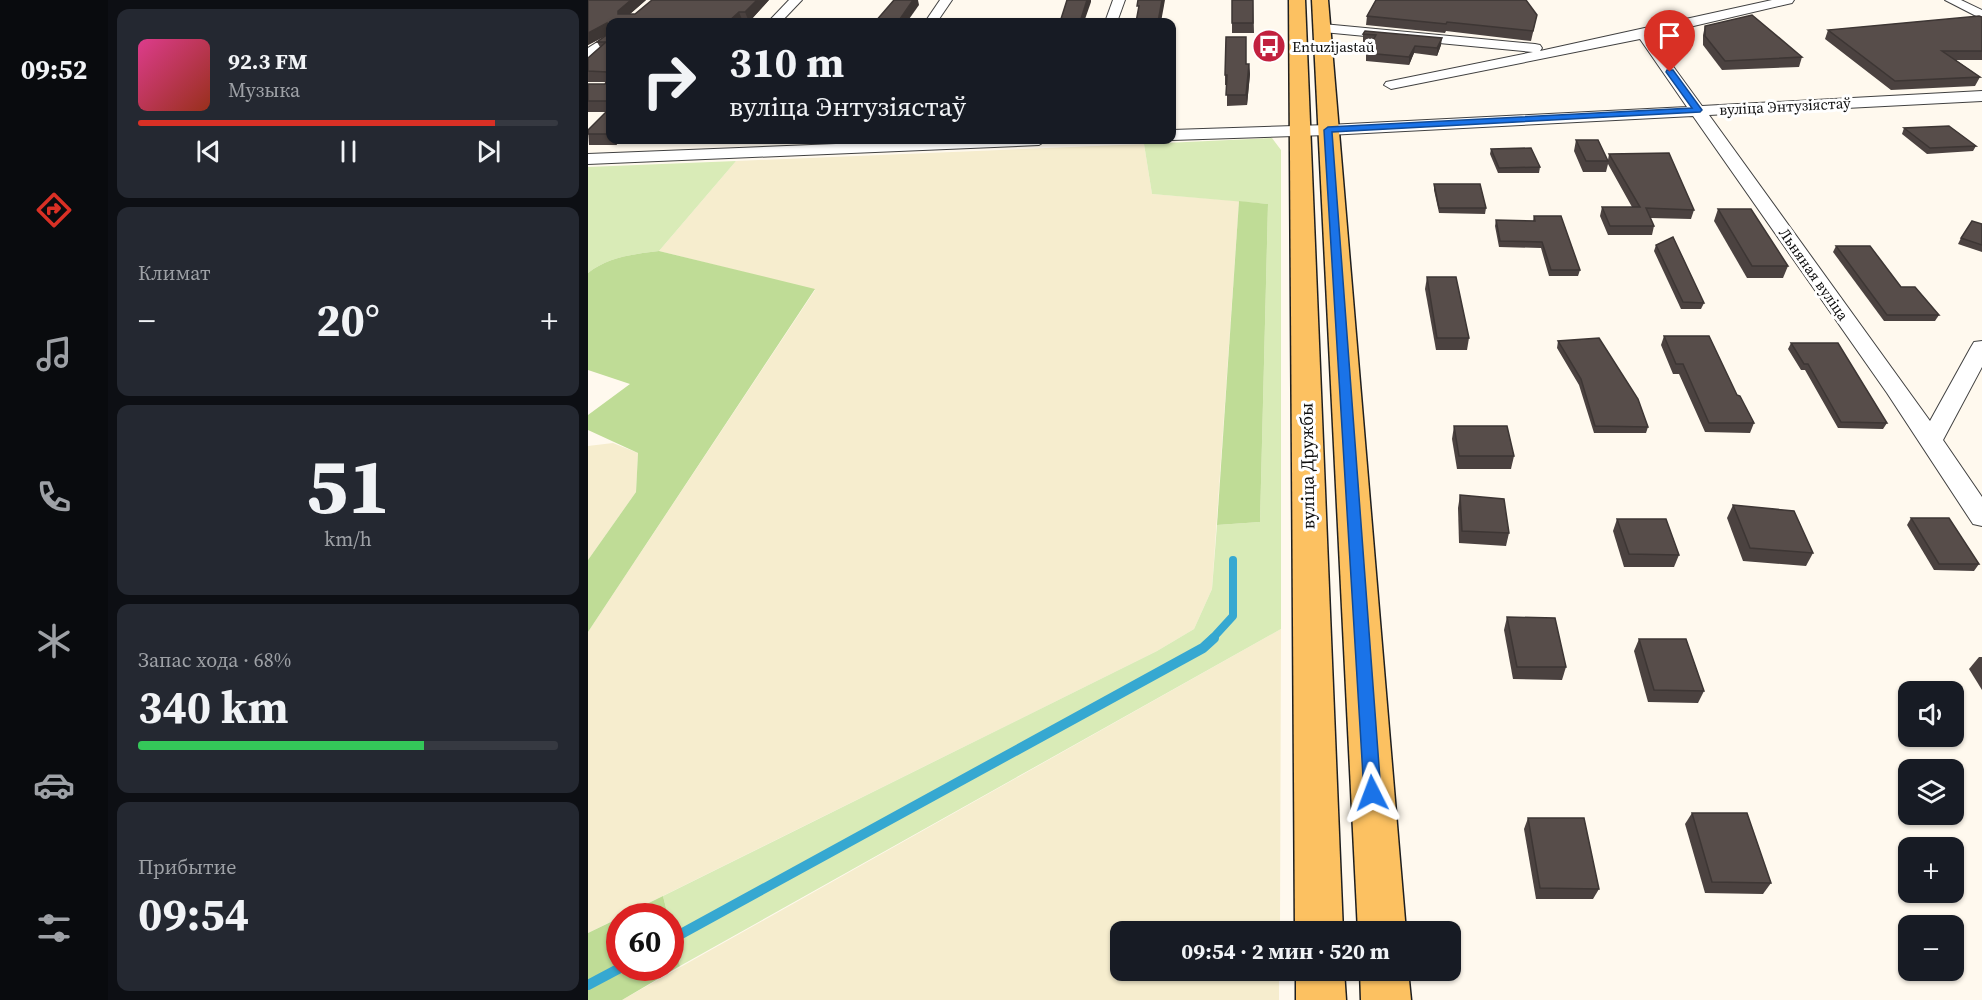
<!DOCTYPE html>
<html lang="ru">
<head>
<meta charset="utf-8">
<style>
  :root { --surface:#171b24; --page:#242831; --text:#f1f3f6; --muted:#9ea1a6; --line:#363941; --accent:#d93025 }
  body { margin:0; font-family:"Source Serif 4",serif; background:var(--page); color:var(--text); height:100vh; display:flex; flex-direction:column; font-size:22px; white-space:nowrap }
  * { box-sizing:border-box; margin:0 }
  p { font-size:20px; color:var(--muted) }
  .icon { flex:none; width:33px; height:33px; fill:none; stroke:currentColor; stroke-width:2; stroke-linecap:round; stroke-linejoin:round }
  .map { position:relative; flex:1; overflow:hidden }
  .panel { display:flex; flex-direction:column; gap:9px; padding:9px; background:#0d0f14; width:480px }
  .panel>* { flex:none }
  .hud { position:absolute; left:18px; top:18px; width:570px; height:126px; border-radius:12px; box-shadow:0 2px 4px #0004; background:#171b24; color:var(--text); overflow:hidden }
  .fabs { position:absolute; left:1310px; top:681px; display:grid; gap:12px }
  .fabs a { display:grid; place-items:center; width:66px; height:66px; border-radius:12px; background:var(--surface); box-shadow:0 2px 4px #0004; font-size:30px }
  .speed { position:absolute; left:18px; top:903px; display:flex; gap:12px; font-size:30px; font-weight:700; text-align:center }
  .speed>* { display:grid; place-content:center; width:78px; height:78px; border-radius:50%; background:var(--surface); box-shadow:0 2px 4px #0004; line-height:1 }
  .speed .limit { border:9px solid #d22; background:#fff; color:#111 }
  .pin { position:absolute; display:grid; place-items:center; width:51px; height:51px; color:#fff; margin:-62px -26px; border-radius:50% 50% 50% 0; rotate:-45deg; box-shadow:0 0 6px #0007 }
  .pin .icon { rotate:45deg }
  .me { position:absolute; width:66px; margin:-33px; rotate:357deg; stroke-linejoin:round; filter:drop-shadow(0 0 4px #0008) }
  .turn { display:flex; align-items:center; gap:21px; height:126px; padding:0 24px; font-size:27px }
  .turn .icon { width:78px; height:78px; stroke-width:2.5 }
  .turn b { display:block; font-size:42px; line-height:51px }
  .big { font-size:45px; font-weight:700; line-height:1.1 }
  .panel .tile { flex:1; display:flex; flex-direction:column; justify-content:center; gap:9px; min-width:0; padding:0 21px; border-radius:12px; background:var(--page) }
  .panel .dial { align-items:center; gap:0 }
  .dial b { font-size:78px; line-height:1 }
  .song { display:flex; align-items:center; gap:18px }
  .cover { width:72px; height:72px; border-radius:9px; background:linear-gradient(135deg,hsl(330 70% 55%),hsl(10 70% 35%)) }
  .played { height:6px; border-radius:3px; background:linear-gradient(90deg,var(--accent) 85%,var(--line) 85%) }
  .keys { display:flex; justify-content:space-around; direction:ltr }
  .heat { display:flex; justify-content:space-between; align-items:center; font-size:33px; direction:ltr }
  .charge { height:9px; border-radius:4px; background:linear-gradient(90deg,#34c759 68%,var(--line) 0) }
  .trip { position:absolute; left:522px; top:921px; width:351px; height:60px; border-radius:12px; background:var(--surface); box-shadow:0 2px 4px #0004; font-weight:700; line-height:60px; text-align:center }
  main { display:flex; flex:1; min-height:0 }
  .tab-bar { display:flex; flex-direction:column; width:108px; justify-content:space-around; align-items:center; background:#090b0e; color:var(--muted) }
  .tab-bar .icon { width:42px; height:42px }
  .tab-bar .current { color:var(--accent) }
  .tab-bar b { font-size:27px; color:var(--text) }
  .map>svg:first-child { display:block }
  .farmland { fill:#f6edce }
  .green { fill:#d9ebb7 }
  .forest { fill:#bfdc96 }
  .lines { fill:none; stroke-linecap:round; stroke-linejoin:round }
  .stream-far1 { stroke:#36a8d1; stroke-width:8 }
  .stream { stroke:#36a8d1; stroke-width:10 }
  .minor-casing { stroke:#414141; stroke-width:2 }
  .major-casing { stroke:#1f1f1f; stroke-width:3 }
  .minor { fill:#fff; fill-rule:evenodd }
  .major { fill:#fcc161; fill-rule:evenodd }
  .wall { fill:#4b4240 }
  .shaded-wall { fill:#3d3634 }
  .building { fill:#574d4a; stroke:#3d3634; stroke-width:1.5 }
  .route { fill:#1a73e8; stroke:#114b97; stroke-width:1.5 }
  .labels { text-anchor:middle; dominant-baseline:central; stroke-width:6; stroke-linejoin:round; paint-order:stroke }
  .far-poi-label { font-size:15px; fill:#0e0e0e; stroke:#fff; text-anchor:start }
  .far-street-label { font-size:15px; fill:#0e0e0e; stroke:#fff }
  .street-label { font-size:18px; fill:#0e0e0e; stroke:#fff }
</style>
</head>
<body>
<main>
<nav class="tab-bar">
<b>09:52</b>
<svg class="icon current" aria-label="directions" viewBox="0 0 24 24"><path d="M12 3l9 9-9 9-9-9zM9 14v-3h6M13 9l2 2-2 2"/></svg>
<svg class="icon" aria-label="music" viewBox="0 0 24 24"><path d="M9 18V5l10-2v13"/><circle cx="6" cy="18" r="3"/><circle cx="16" cy="16" r="3"/></svg>
<svg class="icon" aria-label="phone" viewBox="0 0 24 24"><path d="M5 4h4l2 5-3 2q2 4 5 5l2-3 5 2v4C11 20 4 13 5 4z"/></svg>
<svg class="icon" aria-label="climate" viewBox="0 0 24 24"><path d="M12 3v18M4 7l16 10M4 17L20 7"/></svg>
<svg class="icon" aria-label="car" viewBox="0 0 24 24"><path d="M5 17H2v-5l4-1 3-4h7l3 4 3 1v5h-3M9 17h6M6 11h13"/><circle cx="7" cy="17" r="2"/><circle cx="17" cy="17" r="2"/></svg>
<svg class="icon" aria-label="filters" viewBox="0 0 24 24"><path d="M4 7h16M4 17h16"/><circle cx="9" cy="7" r="2"/><circle cx="15" cy="17" r="2"/></svg>
</nav>
<section class="panel">
<div class="tile">
<div class="song"><i class="cover"></i><div><b>92.3 FM</b><p>Музыка</p></div></div>
<div class="played"></div>
<div class="keys"><svg class="icon" aria-label="previous" viewBox="0 0 24 24"><path d="M18 5L8 12l10 7zM5 5v14"/></svg><svg class="icon" aria-label="pause" viewBox="0 0 24 24"><path d="M8 5v14M16 5v14"/></svg><svg class="icon" aria-label="next" viewBox="0 0 24 24"><path d="M6 5l10 7-10 7zM19 5v14"/></svg></div>
</div>
<div class="tile"><p>Климат</p>
<div class="heat"><a>−</a><b class="big">20°</b><a>+</a></div>
</div>
<div class="tile dial"><b>51</b><p>km/h</p></div>
<div class="tile"><p>Запас хода · 68%</p><b class="big">340 km</b><div class="charge"></div></div>
<div class="tile"><p>Прибытие</p><b class="big">09:54</b></div>
</section>
<div class="map">
<svg width="1394" height="1000" viewBox="0 0 1394 1000">
  <rect width="100%" height="100%" fill="#fff9ee"/>
  <g class="farmland">
    <path d="M556 144 564 194 651 201 624 589 606 629 569 651 0 933V632L227 290 71 251 148 161Z"/>
    <path d="M25 443 50 453 48 492 0 560V446Z"/>
    <path d="M693 629 692 931 532 932V970L691 971V1000H34Z"/>
  </g>
  <g class="green">
    <path d="M684 138 693 150V629L92 966 83 928 82 916H80L75 896 569 651 606 629 624 589 629 525 672 522 680 204 564 194 556 144Z"/>
    <path d="M148 161 71 251C46 254 20 257 0 273V167Z"/>
  </g>
  <g class="forest">
    <path d="M651 201 680 204 672 522 629 525Z"/>
    <path d="M71 251 227 289 0 632V560L48 492 50 453 0 430V415L42 384 0 370V273C20 257 46 254 71 251Z"/>
    <path d="M75 896 80 916H34Z"/>
    <path d="M31 918 32 968H82L83 928 92 966 34 1000H0V933Z"/>
  </g>
  <g class="lines">
    <path class="stream-far1" d="M624 639 645 616V560"/>
    <g class="stream">
      <path d="M82 940 615 648 626 638"/>
      <path d="M0 985 32 968"/>
    </g>
    <defs>
      <g id="minor">
        <path d="M201 0H214L193 22H180Z"/>
        <path d="M352 0H364L349 22H337Z"/>
        <path d="M525 0H537L529 22H517Z"/>
        <path d="M1184 0H1206L1204 3 1063 36 1114 106 1394 91V101L1121 115 1342 421 1383 347 1386 342 1394 341V367L1355 440 1394 497V526L1385 524 1299 393 1105 116 740 135 584 140H583L584 130 740 125 1099 107 1052 39 803 89 796 85 798 82 945 52 735 32 728 28 735 24 947 44 952 45 954 48 952 51Z"/>
        <path d="M1357 0H1373L1394 10V19Z"/>
        <path d="M22 34V44L0 59V48Z"/>
        <path d="M346 140H459L451 145 0 164V154Z"/>
      </g>
      <g id="major">
        <path d="M701 0H717L755 932H707Z"/>
        <path d="M724 0H740L818 932H770Z"/>
        <path d="M708 970H756L758 1000H708Z"/>
        <path d="M772 970H820L823 1000H773Z"/>
      </g>
    </defs>
    <use href="#minor" class="minor-casing"/>
    <use href="#major" class="major-casing"/>
    <use href="#minor" class="minor"/>
    <use href="#major" class="major"/>
  </g>
  <g class="wall">
    <path d="M0 0H58L42 14H47L181 0 161 22H22V140H34L28 145H1L0 130 19 112H0V84H17L18 82H0V58L12 47 9 42 16 37 0 45Z"/>
    <path d="M665 0 666 33H644V23Z"/>
    <path d="M788 0H939L938 1 947 24 943 41 858 31 857 33 778 25 779 16Z"/>
    <path d="M1394 17V60H1368L1392 77 1387 86 1303 90 1237 39 1240 30Z"/>
    <path d="M1117 26 1214 57 1211 67 1134 70 1115 45V35Z"/>
    <path d="M777 31 853 45 849 56 826 53 821 65 778 61V53L784 43 775 42V34Z"/>
    <path d="M658 64H661L662 74 659 105 639 106V85H637V75Z"/>
    <path d="M1316 128 1388 146 1385 151 1339 154 1314 134Z"/>
    <path d="M96 140H126L125 141H97Z"/>
    <path d="M988 140 1020 160 1021 154 1106 210 1103 219 1062 218 1066 226 1064 235H1020L1012 216 1014 207H1044L1020 164 1018 172H995L986 151Z"/>
    <path d="M903 149 952 167 951 173H910L902 154Z"/>
    <path d="M846 184 898 208 897 214 851 213 846 190Z"/>
    <path d="M1130 209 1200 266 1195 278H1159L1126 221Z"/>
    <path d="M946 216 992 270 990 276H961L953 248 911 247 907 226 908 220 945 221Z"/>
    <path d="M1394 224V252L1370 244 1373 238Z"/>
    <path d="M1068 245 1116 303 1113 309H1093L1066 251Z"/>
    <path d="M1248 246 1313 287 1351 315 1347 321H1296L1245 252Z"/>
    <path d="M839 277 881 338 879 350H848L837 289Z"/>
    <path d="M1076 336 1149 395 1166 423 1162 433 1117 432 1091 374H1085L1073 345Z"/>
    <path d="M970 341 1060 427 1058 433H1006L991 385 969 348Z"/>
    <path d="M1203 343 1299 423 1295 429 1250 428 1217 370H1213L1200 349Z"/>
    <path d="M866 426 926 456 923 469H869L864 439Z"/>
    <path d="M872 495 921 533 918 546 871 543 870 508Z"/>
    <path d="M1145 505 1225 553 1218 566 1155 561 1139 518Z"/>
    <path d="M1323 518 1391 564 1386 571 1346 570 1319 525Z"/>
    <path d="M1029 519 1091 555 1086 567H1036L1025 531Z"/>
    <path d="M919 617 978 667 974 680 925 679 916 630Z"/>
    <path d="M1051 639 1116 691 1110 703 1060 702 1046 651Z"/>
    <path d="M1391 657H1394V690L1381 669Z"/>
    <path d="M1104 813 1183 883 1175 894 1117 893 1097 824Z"/>
    <path d="M940 818 1011 889 1005 899H948L936 829Z"/>
  </g>
  <g class="shaded-wall">
    <path d="M43 0H58L35 20 30 14V11Z"/>
    <path d="M169 0H181L161 22 157 12Z"/>
    <path d="M325 0H330L331 5 319 22H310Z"/>
    <path d="M499 0H503V2L496 22H492Z"/>
    <path d="M574 0H577L573 22H570Z"/>
    <path d="M151 12 155 22H140Z"/>
    <path d="M19 23 22 33 0 45V33Z"/>
    <path d="M854 38 853 45 849 56V48Z"/>
    <path d="M827 46 826 53 821 65V57Z"/>
    <path d="M661 64 662 74 659 105 658 95Z"/>
    <path d="M25 140H34L28 145Z"/>
  </g>
  <g class="building">
    <path d="M0 0H43L30 11V14H47L64 0H169L157 12H151L140 22H22V101H0V84H17L19 81V72L0 71V58L18 42H9L20 34 19 23 0 33Z"/>
    <path d="M306 0H325L310 22H287Z"/>
    <path d="M479 0H499L492 22H472Z"/>
    <path d="M550 0H574L570 22H548L551 6H549Z"/>
    <rect x="644" y="0" width="21" height="23"/>
    <path d="M788 0H938L949 15 945 31 859 22 858 24 779 16Z"/>
    <path d="M1164 15 1214 57 1137 61 1117 36V26Z"/>
    <path d="M1391 16 1394 17V51H1354L1392 77 1307 81 1240 30Z"/>
    <path d="M356 19H377L375 22H353Z"/>
    <path d="M777 31 854 38 849 48 827 46 821 57 778 53 788 35 775 34Z"/>
    <path d="M638 37H658V64H661L658 95H638L639 75H637Z"/>
    <path d="M22 108V134H0V130Z"/>
    <path d="M1361 126 1388 146 1342 148 1316 128Z"/>
    <path d="M988 140H1010L1020 161H998Z"/>
    <path d="M943 148 952 167 911 168 903 149Z"/>
    <path d="M1081 153 1106 210 1058 208 1066 226H1022L1014 207H1052L1021 154Z"/>
    <path d="M846 184H892L898 208H851Z"/>
    <path d="M1130 209H1163L1200 266H1164Z"/>
    <path d="M946 216H973L992 270H963L954 242 912 241 908 220 947 221Z"/>
    <path d="M1384 221 1394 224V245L1373 238Z"/>
    <path d="M1085 237 1116 303 1095 302 1068 245Z"/>
    <path d="M1248 246H1282L1313 287H1327L1351 315H1299Z"/>
    <path d="M839 277H868L881 338H849Z"/>
    <path d="M1076 336H1121L1149 395 1152 396 1166 423H1121L1095 364H1088Z"/>
    <path d="M1011 338 1050 399 1060 427 1007 426 993 379 970 341Z"/>
    <path d="M1203 343H1250L1299 423 1253 422 1220 364H1216Z"/>
    <path d="M866 426H919L926 456H871Z"/>
    <path d="M872 495 916 499 921 533 874 531Z"/>
    <path d="M1145 505 1206 511 1225 553 1162 548Z"/>
    <path d="M1323 518H1361L1391 564H1351Z"/>
    <path d="M1029 519H1078L1091 555 1041 554Z"/>
    <path d="M919 617 967 618 978 667H929Z"/>
    <path d="M1051 639H1098L1116 691 1066 690Z"/>
    <path d="M1104 813H1159L1183 883 1124 882Z"/>
    <path d="M940 818H996L1011 889 952 888Z"/>
  </g>
  <path class="route" d="M1079 70H1085L1114 110 1112 112 744 132 793 793 791 798 784 801 778 798 776 793 736 130 740 127 1104 108 1078 72Z"/>
  <defs>
    <symbol id="bus-disc" viewBox="-11 -11 22 22"><circle r="9.5" fill="#c2213f" stroke="#fff"/><path d="M-5-6H5V4H4V6H2V4H-2V6H-4V4H-5ZM-3.5-4V0h7V-4ZM-3.5 1.2v1.5H-2V1.2ZM2 1.2v1.5H3.5V1.2Z" fill="#fff"/></symbol>
  </defs>
  <g fill-rule="evenodd">
    <use href="#bus-disc" x="662" y="27" width="38" height="38"/>
  </g>
  <g class="labels">
    <g class="far-poi-label">
      <text x="704" y="46">Entuzijastaŭ</text>
    </g>
    <g class="far-street-label">
      <text transform="translate(1197 106) rotate(-3)">вуліца Энтузіястаў</text>
      <text transform="translate(1226 274) rotate(55)">Льняная вуліца</text>
    </g>
    <g class="street-label">
      <text transform="translate(719 466) rotate(-91)">вуліца Дружбы</text>
    </g>
  </g>
</svg>
<div class="fabs">
<a><svg class="icon" aria-label="sound" viewBox="0 0 24 24"><path d="M4 9h4l5-4v14l-5-4H4zM17 9q2 3 0 6"/></svg></a>
<a><svg class="icon" aria-label="layers" viewBox="0 0 24 24"><path d="M12 4l9 5-9 5-9-5zM3 14l9 5 9-5"/></svg></a>
<a>+</a>
<a>−</a>
</div>
<div class="speed"><div class="limit">60</div></div>
<div class="pin" style="left:1082px;top:72px;background:#d93025"><svg class="icon" aria-label="arrive" viewBox="0 0 24 24"><path d="M6 21V4h12l-3 4 3 4H6"/></svg></div>
<svg class="me" style="left:784px;top:793px" viewBox="-20 -20 40 40"><path d="M0-17L14 15 0 8-14 15z" fill="#1a73e8" stroke="#fff" stroke-width="4"/></svg>
<div class="trip">09:54 · 2 мин · 520 m</div>
<div class="hud">
<div class="turn"><svg class="icon" aria-label="right" viewBox="0 0 24 24"><path d="M7 20v-9h11M14 6l5 5-5 5"/></svg><div><b>310 m</b>вуліца Энтузіястаў</div></div>
</div>
</div>
</main>
</body>
</html>
